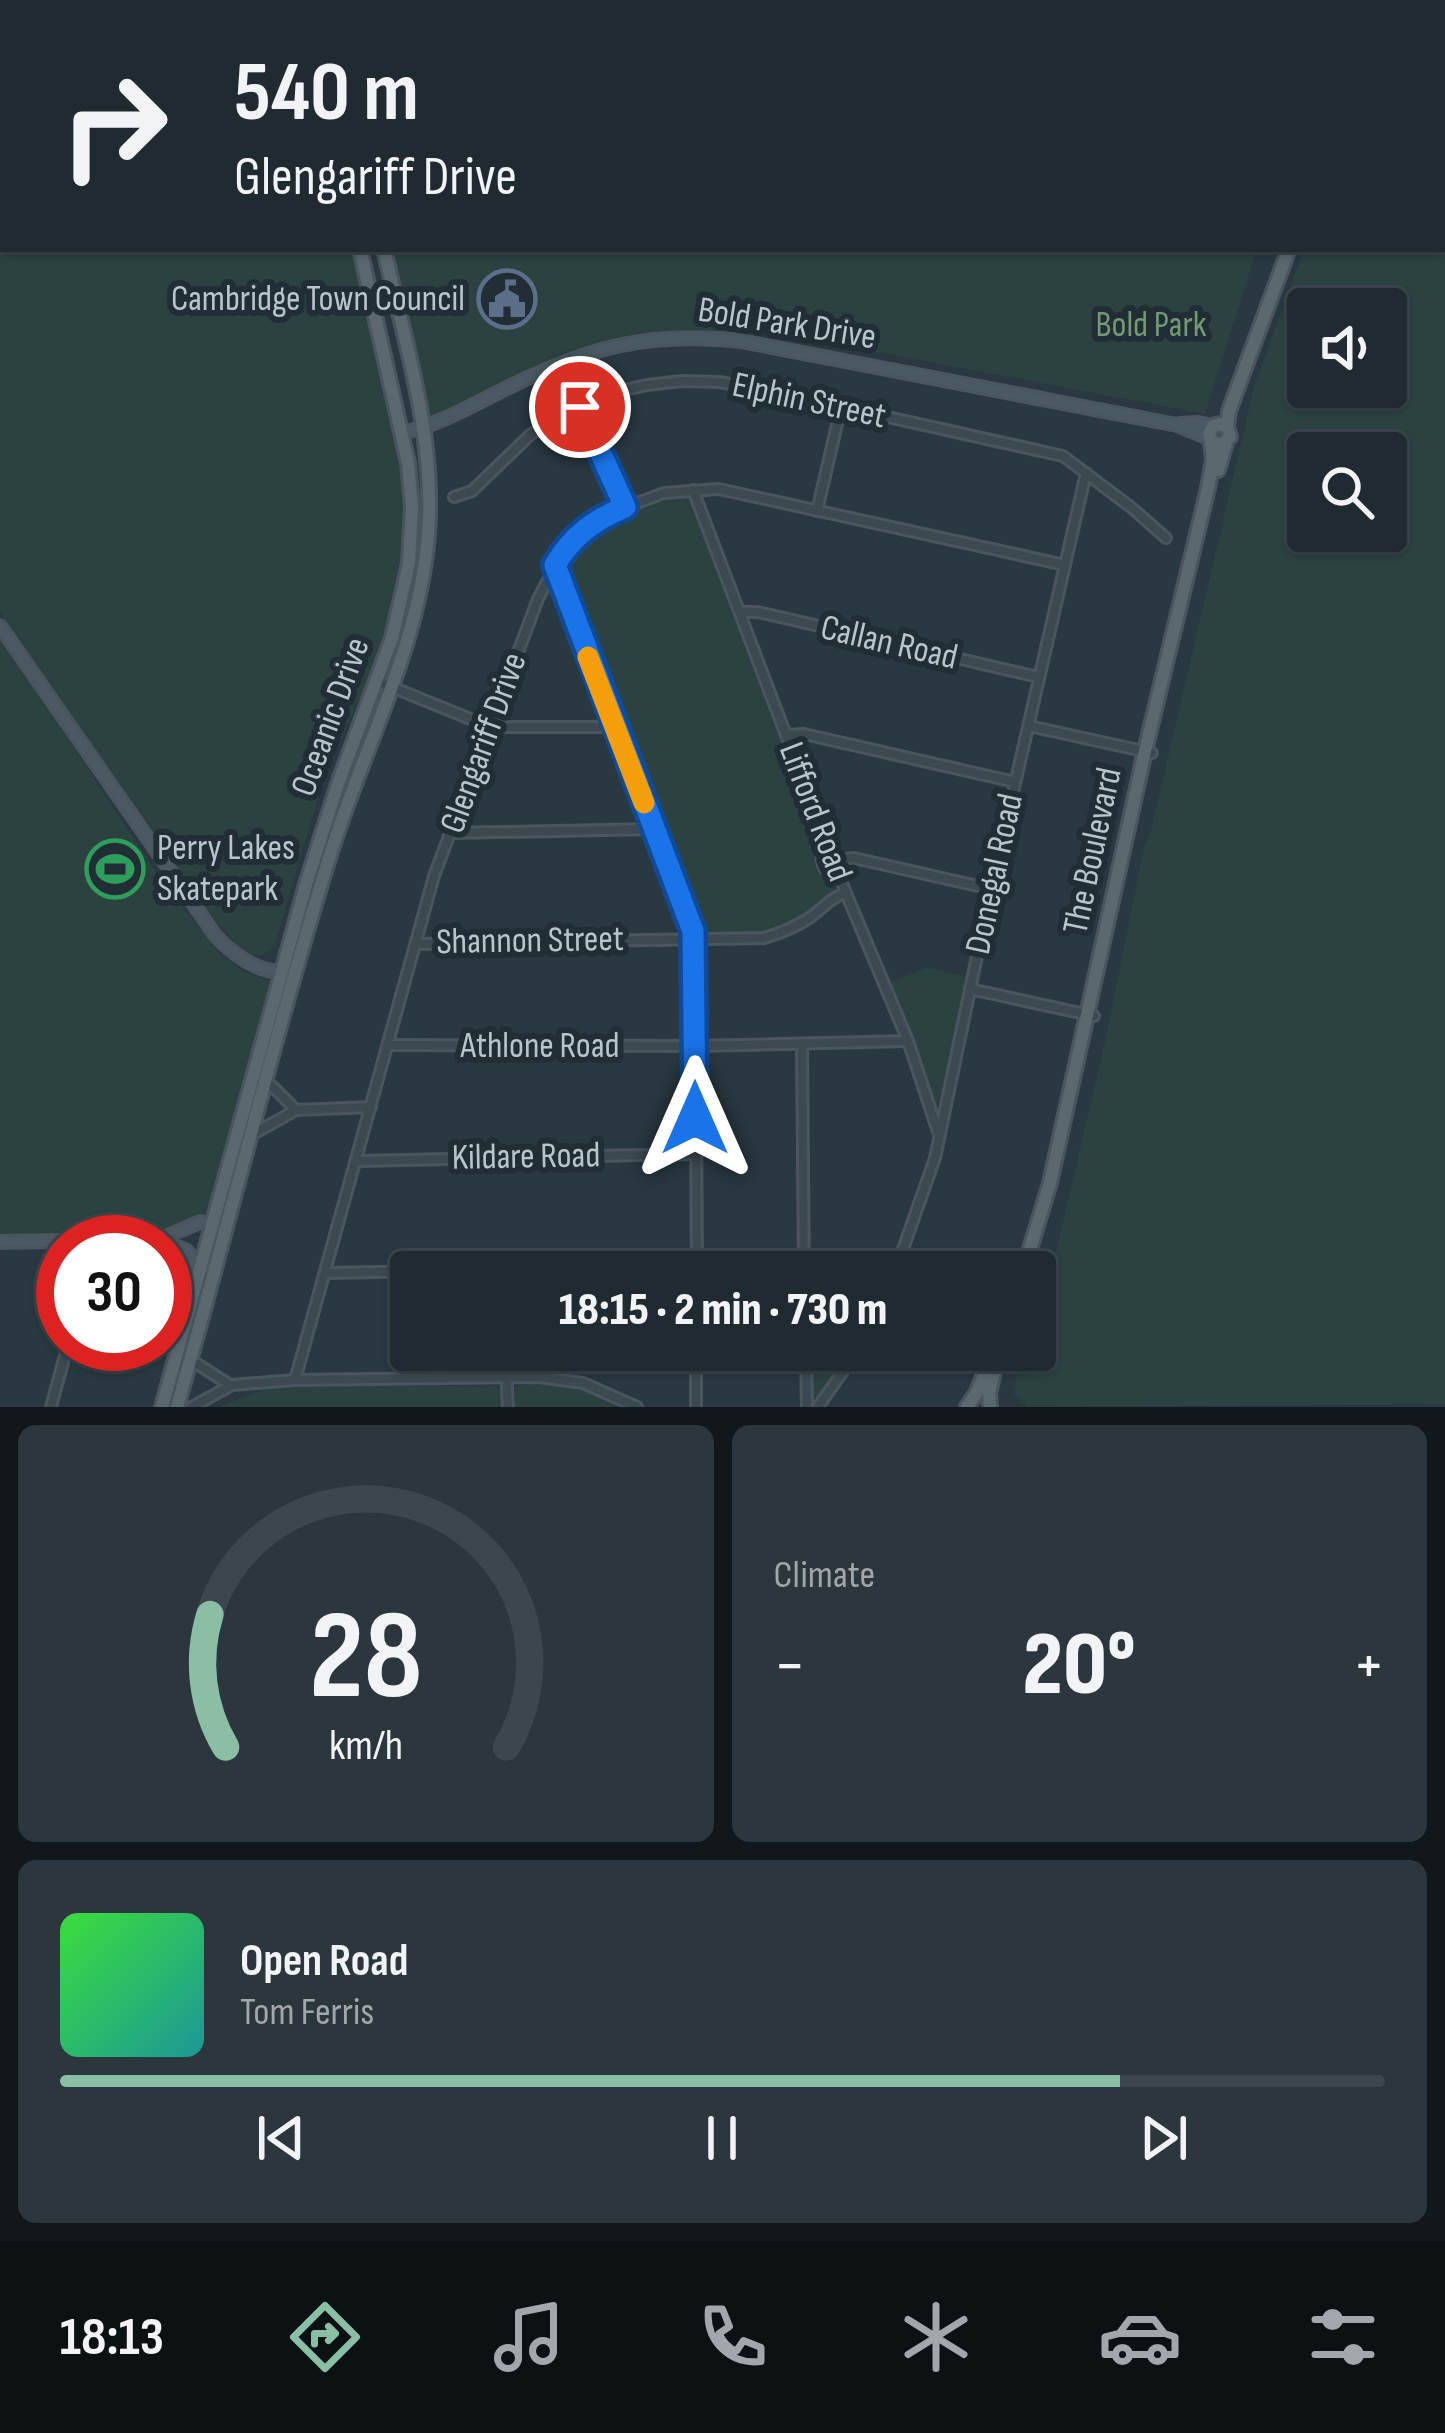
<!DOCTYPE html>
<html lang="en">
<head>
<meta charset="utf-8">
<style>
  :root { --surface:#1f2a31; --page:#2c363d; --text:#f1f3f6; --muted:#a1a7ab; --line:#3c464d; --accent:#8abfa5 }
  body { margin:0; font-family:"Sofia Sans Condensed",sans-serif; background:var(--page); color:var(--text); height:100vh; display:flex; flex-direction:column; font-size:45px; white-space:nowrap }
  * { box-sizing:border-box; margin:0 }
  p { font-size:39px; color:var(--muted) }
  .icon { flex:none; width:66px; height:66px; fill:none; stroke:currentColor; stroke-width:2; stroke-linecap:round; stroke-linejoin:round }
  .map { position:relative; height:1407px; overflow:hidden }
  .panel { display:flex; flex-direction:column; gap:18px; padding:18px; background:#11171b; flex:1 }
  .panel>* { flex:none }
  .hud { position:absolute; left:0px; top:0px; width:1446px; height:252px; box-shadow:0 3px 9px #0004,0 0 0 3px var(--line); background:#1f2a31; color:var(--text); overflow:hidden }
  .fabs { position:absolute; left:1287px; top:288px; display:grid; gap:24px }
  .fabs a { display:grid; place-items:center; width:120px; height:120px; border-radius:12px; background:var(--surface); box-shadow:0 3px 9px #0004,0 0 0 3px var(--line); font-size:60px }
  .speed { position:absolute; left:36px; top:1215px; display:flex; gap:24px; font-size:60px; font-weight:700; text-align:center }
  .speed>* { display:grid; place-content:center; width:156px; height:156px; border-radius:50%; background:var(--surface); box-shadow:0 3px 9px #0004,0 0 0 3px var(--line); line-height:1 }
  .speed .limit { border:18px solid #d22; background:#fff; color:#111 }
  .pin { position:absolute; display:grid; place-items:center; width:102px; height:102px; color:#fff; margin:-51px; border:6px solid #fff; border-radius:50%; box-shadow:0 3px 12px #0007 }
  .me { position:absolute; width:132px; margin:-66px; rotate:0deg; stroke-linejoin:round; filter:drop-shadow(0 0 9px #0008) }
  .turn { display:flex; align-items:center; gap:42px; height:252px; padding:0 36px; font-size:54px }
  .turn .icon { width:156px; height:156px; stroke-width:2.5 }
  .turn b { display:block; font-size:84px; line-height:102px }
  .big { font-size:90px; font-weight:800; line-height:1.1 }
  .panel .widget { flex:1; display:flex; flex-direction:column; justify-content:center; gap:18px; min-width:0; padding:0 42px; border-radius:18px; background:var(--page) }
  .panel .dial { align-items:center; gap:0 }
  .dial svg { height:312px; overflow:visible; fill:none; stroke:var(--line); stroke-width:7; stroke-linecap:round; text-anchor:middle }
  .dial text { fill:var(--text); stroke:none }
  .song { display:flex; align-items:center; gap:36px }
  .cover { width:144px; height:144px; border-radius:18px; background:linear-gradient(135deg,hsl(120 70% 55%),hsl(180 70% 35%)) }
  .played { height:12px; border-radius:6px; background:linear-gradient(90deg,var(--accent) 80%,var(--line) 80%) }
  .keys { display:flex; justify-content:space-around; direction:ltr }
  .heat { display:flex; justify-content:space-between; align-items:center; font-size:66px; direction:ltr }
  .panel .tiles { flex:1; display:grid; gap:18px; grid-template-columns:1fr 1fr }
  .widget:last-child { grid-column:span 2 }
  .trip { position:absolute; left:390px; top:1251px; width:666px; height:120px; border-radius:12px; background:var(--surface); box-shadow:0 3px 9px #0004,0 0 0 3px var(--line); font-weight:800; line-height:120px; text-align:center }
  .dock { display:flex; height:192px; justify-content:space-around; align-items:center; background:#0c1114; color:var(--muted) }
  .dock .icon { width:84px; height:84px }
  .dock .selected { color:var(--accent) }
  .dock b { font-size:54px; color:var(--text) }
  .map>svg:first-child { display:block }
  .green { fill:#2b4240; fill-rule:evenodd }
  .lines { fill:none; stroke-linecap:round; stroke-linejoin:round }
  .street-casing { stroke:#4a555d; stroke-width:14 }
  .secondary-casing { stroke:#4a555d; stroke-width:16 }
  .primary-casing { stroke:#4a555d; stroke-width:18 }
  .street { stroke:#3d4951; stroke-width:8 }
  .secondary { stroke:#4b5963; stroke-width:10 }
  .primary { stroke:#5b6870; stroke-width:12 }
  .route-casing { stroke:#114b97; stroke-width:30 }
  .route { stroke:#1a73e8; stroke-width:21 }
  .slow { stroke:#f59e0b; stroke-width:21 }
  .labels { text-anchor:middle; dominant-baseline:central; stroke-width:12; stroke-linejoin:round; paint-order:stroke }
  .poi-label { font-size:36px; fill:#bac4cb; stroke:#222e36; text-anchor:end }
  .street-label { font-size:36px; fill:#bac4cb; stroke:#222e36 }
  .park-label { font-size:36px; fill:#739a75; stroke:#222e36 }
</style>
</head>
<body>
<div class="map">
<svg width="1445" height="1407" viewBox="0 0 1445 1407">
  <rect width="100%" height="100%" fill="#293841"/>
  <g class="green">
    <path d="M0 0H289L290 3H3V249H356C376 339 408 439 407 530 407 589 384 646 366 701L359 699 322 784 277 938 272 949 259 956 242 952 207 910 64 709 0 612Z"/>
    <path d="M330 0H1367L1365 3H331Z"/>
    <path d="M1411 0H1445V1404L1027 1407 1013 1392 1024 1350H1035C1035 1318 1036 1293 1053 1265L1106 1037 1144 847 1151 830 1254 387 1304 249H1443V3H1410ZM1308 309H1386V387H1308ZM1308 453H1386V531H1308Z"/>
    <path d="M393 249H1257L1205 414 760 330 634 337 601 344 569 354 537 368 426 425Z"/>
    <path d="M675 494 690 496 837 880C836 895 826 900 814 909 777 938 749 934 704 935L695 930 561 570C578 526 631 503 675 494Z"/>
    <path d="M0 634 155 871 221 955 243 971 276 983 209 1219 170 1232 0 1235Z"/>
    <path d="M927 968 969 977 942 1101 936 1107 932 1104 886 984Z"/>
    <path d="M810 1350H852L835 1379 816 1401 810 1395Z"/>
    <path d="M539 1382 580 1387 630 1407H515V1387Z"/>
    <path d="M294 1386H496L503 1395V1407H218L267 1388Z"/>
  </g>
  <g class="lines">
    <defs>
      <g id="street">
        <path d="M580 407 625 507"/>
        <path d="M693 490 846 893 908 1041 938 1132"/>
        <path d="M454 497 472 491 531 434 580 407 620 391 647 385 682 381 719 382 780 393 1063 456 1132 508 1166 538"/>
        <path d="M817 511 841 407"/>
        <path d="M555 567 695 938 697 1272"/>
        <path d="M740 612H758L1038 677"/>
        <path d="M377 681 490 727H614"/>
        <path d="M1029 726 1152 753"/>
        <path d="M786 735 804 734 1015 782"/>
        <path d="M452 833 654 829"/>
        <path d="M825 834C822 847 818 861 827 872L840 873"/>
        <path d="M835 860 854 858 991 889"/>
        <path d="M416 944 764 938C781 933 797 927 812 916 824 907 832 897 846 893"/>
        <path d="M970 989 1094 1016"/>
        <path d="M388 1045 695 1046 908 1041"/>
        <path d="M802 1045 804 1272"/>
        <path d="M260 1083 272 1086 296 1110"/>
        <path d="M252 1130 257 1132 296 1110 371 1107"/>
        <path d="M357 1161 695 1154"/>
        <path d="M895 1272 935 1158 991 889 1086 473"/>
        <path d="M326 1273 900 1262 921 1264 943 1272"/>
        <path d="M505 1350 508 1407"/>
        <path d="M806 1350 807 1407"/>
        <path d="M188 1358 230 1385"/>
        <path d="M295 1380 434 876 538 599 568 541 607 514 664 493 719 489 1065 565"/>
        <path d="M51 1407 68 1344"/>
        <path d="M192 1407 232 1385 295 1380 539 1377 583 1383 637 1407"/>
        <path d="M696 1407V1350"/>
        <path d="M818 1407 858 1350"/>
      </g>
      <g id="secondary">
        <path d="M1180 424 1198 423 1213 426"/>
        <path d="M402 433C439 425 472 405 505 389 589 347 647 331 741 341L1177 425 1209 438"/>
        <path d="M0 626 215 935C230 952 260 975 284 971"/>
        <path d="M160 1239 187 1251 197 1267 215 1268"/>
        <path d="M0 1242 160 1239 200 1222 221 1227"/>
      </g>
      <g id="primary">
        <path d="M294 0 295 3"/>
        <path d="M318 0 319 3"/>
        <path d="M1384 3 1386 0"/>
        <path d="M1227 427 1220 424 1213 426 1209 434 1211 442 1222 445 1230 437 1227 427 1229 411 1289 249"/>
        <path d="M1218 470 1226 443"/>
        <path d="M1023 1272 1050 1183 1145 751 1208 488 1213 459 1211 442"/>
        <path d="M162 1407 307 881 339 781 392 638 409 563 412 507 408 463 360 249"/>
        <path d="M177 1407C229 1224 273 1038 330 855 363 749 419 648 428 535 436 439 405 342 384 249"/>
        <path d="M967 1407 977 1392 994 1350"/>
        <path d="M990 1407 989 1393 995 1368"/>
      </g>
    </defs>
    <use href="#street" class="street-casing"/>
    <use href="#secondary" class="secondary-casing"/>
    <use href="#primary" class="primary-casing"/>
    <use href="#street" class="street"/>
    <use href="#secondary" class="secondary"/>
    <use href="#primary" class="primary"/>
  </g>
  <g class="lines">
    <defs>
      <path id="route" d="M580 407 625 507C594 520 572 536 555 565L693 931 695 1118"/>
    </defs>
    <use href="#route" class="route-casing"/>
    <use href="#route" class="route"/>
    <path class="slow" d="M588 657 644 803"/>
  </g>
  <defs>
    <symbol id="civic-ring" viewBox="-11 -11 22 22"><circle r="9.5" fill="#222e36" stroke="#5c6f8a" stroke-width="1.5"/><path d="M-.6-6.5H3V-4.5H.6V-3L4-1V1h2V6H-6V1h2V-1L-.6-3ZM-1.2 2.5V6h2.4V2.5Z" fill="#5c6f8a"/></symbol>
    <symbol id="stadium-ring" viewBox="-11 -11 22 22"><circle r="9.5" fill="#222e36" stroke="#2e9e5b" stroke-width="1.5"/><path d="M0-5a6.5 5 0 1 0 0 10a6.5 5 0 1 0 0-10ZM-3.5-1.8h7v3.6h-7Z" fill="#2e9e5b"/></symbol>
  </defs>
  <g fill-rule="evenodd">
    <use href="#civic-ring" x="474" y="266" width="66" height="66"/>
    <use href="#stadium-ring" x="82" y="836" width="66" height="66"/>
  </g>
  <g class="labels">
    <g class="poi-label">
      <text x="465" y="299">Cambridge Town Council</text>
      <text x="157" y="848" text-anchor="start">Perry Lakes<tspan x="157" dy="41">Skatepark</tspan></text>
    </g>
    <g class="street-label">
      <text transform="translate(787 324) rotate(9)">Bold Park Drive</text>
      <text transform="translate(809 401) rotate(12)">Elphin Street</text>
      <text transform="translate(889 643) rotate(13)">Callan Road</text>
      <text transform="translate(331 717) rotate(-70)">Oceanic Drive</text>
      <text transform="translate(484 743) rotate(-70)">Glengariff Drive</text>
      <text transform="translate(815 812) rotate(69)">Lifford Road</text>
      <text transform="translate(1093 851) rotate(-78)">The Boulevard</text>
      <text transform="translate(995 874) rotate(-78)">Donegal Road</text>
      <text transform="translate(530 941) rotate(-1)">Shannon Street</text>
      <text x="540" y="1046">Athlone Road</text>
      <text transform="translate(526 1157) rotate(-1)">Kildare Road</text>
    </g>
    <g class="park-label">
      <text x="1151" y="325">Bold Park</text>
    </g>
  </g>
</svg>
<div class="fabs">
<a><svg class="icon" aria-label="sound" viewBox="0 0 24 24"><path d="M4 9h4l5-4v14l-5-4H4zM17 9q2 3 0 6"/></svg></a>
<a><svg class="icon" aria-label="search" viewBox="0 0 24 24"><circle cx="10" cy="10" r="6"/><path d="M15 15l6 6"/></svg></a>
</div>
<div class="speed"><div class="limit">30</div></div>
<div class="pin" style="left:580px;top:407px;background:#d93025"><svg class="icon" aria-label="arrive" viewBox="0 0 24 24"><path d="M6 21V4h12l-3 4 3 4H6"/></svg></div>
<svg class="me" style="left:695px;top:1118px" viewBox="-20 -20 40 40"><path d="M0-17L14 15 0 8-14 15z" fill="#1a73e8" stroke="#fff" stroke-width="4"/></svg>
<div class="trip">18:15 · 2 min · 730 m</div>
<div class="hud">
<div class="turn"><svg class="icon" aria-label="right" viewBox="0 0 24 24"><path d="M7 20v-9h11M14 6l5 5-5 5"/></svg><div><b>540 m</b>Glengariff Drive</div></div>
</div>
</div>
<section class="panel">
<div class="tiles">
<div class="widget dial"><svg viewBox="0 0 100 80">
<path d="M14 69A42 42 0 1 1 86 69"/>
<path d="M14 69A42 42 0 0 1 10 35" stroke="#8abfa5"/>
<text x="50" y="56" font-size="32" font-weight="700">28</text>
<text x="50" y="72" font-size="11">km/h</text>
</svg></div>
<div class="widget"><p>Climate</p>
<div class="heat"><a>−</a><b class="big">20°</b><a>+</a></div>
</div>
<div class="widget">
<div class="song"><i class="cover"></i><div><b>Open Road</b><p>Tom Ferris</p></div></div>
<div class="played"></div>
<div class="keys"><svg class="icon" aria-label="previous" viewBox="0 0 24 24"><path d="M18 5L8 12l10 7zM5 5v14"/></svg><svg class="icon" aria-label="pause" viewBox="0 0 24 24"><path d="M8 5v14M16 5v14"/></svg><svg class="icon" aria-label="next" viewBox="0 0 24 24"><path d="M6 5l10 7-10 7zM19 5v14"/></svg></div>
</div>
</div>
</section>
<nav class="dock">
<b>18:13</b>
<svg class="icon selected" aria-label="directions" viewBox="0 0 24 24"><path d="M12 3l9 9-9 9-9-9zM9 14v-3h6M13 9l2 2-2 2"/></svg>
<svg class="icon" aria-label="music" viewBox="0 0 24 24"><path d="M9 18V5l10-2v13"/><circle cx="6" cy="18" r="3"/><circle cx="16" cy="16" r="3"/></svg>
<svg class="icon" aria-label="phone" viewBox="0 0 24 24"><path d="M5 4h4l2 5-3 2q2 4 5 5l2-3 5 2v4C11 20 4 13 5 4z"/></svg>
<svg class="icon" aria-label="climate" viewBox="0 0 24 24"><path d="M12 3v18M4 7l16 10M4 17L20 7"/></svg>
<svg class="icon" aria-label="car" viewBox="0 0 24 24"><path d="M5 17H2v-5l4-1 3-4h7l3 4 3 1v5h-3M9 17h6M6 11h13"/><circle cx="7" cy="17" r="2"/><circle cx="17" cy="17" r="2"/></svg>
<svg class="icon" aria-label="filters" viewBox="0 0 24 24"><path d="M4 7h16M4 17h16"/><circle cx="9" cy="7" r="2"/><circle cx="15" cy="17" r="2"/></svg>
</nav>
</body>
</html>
